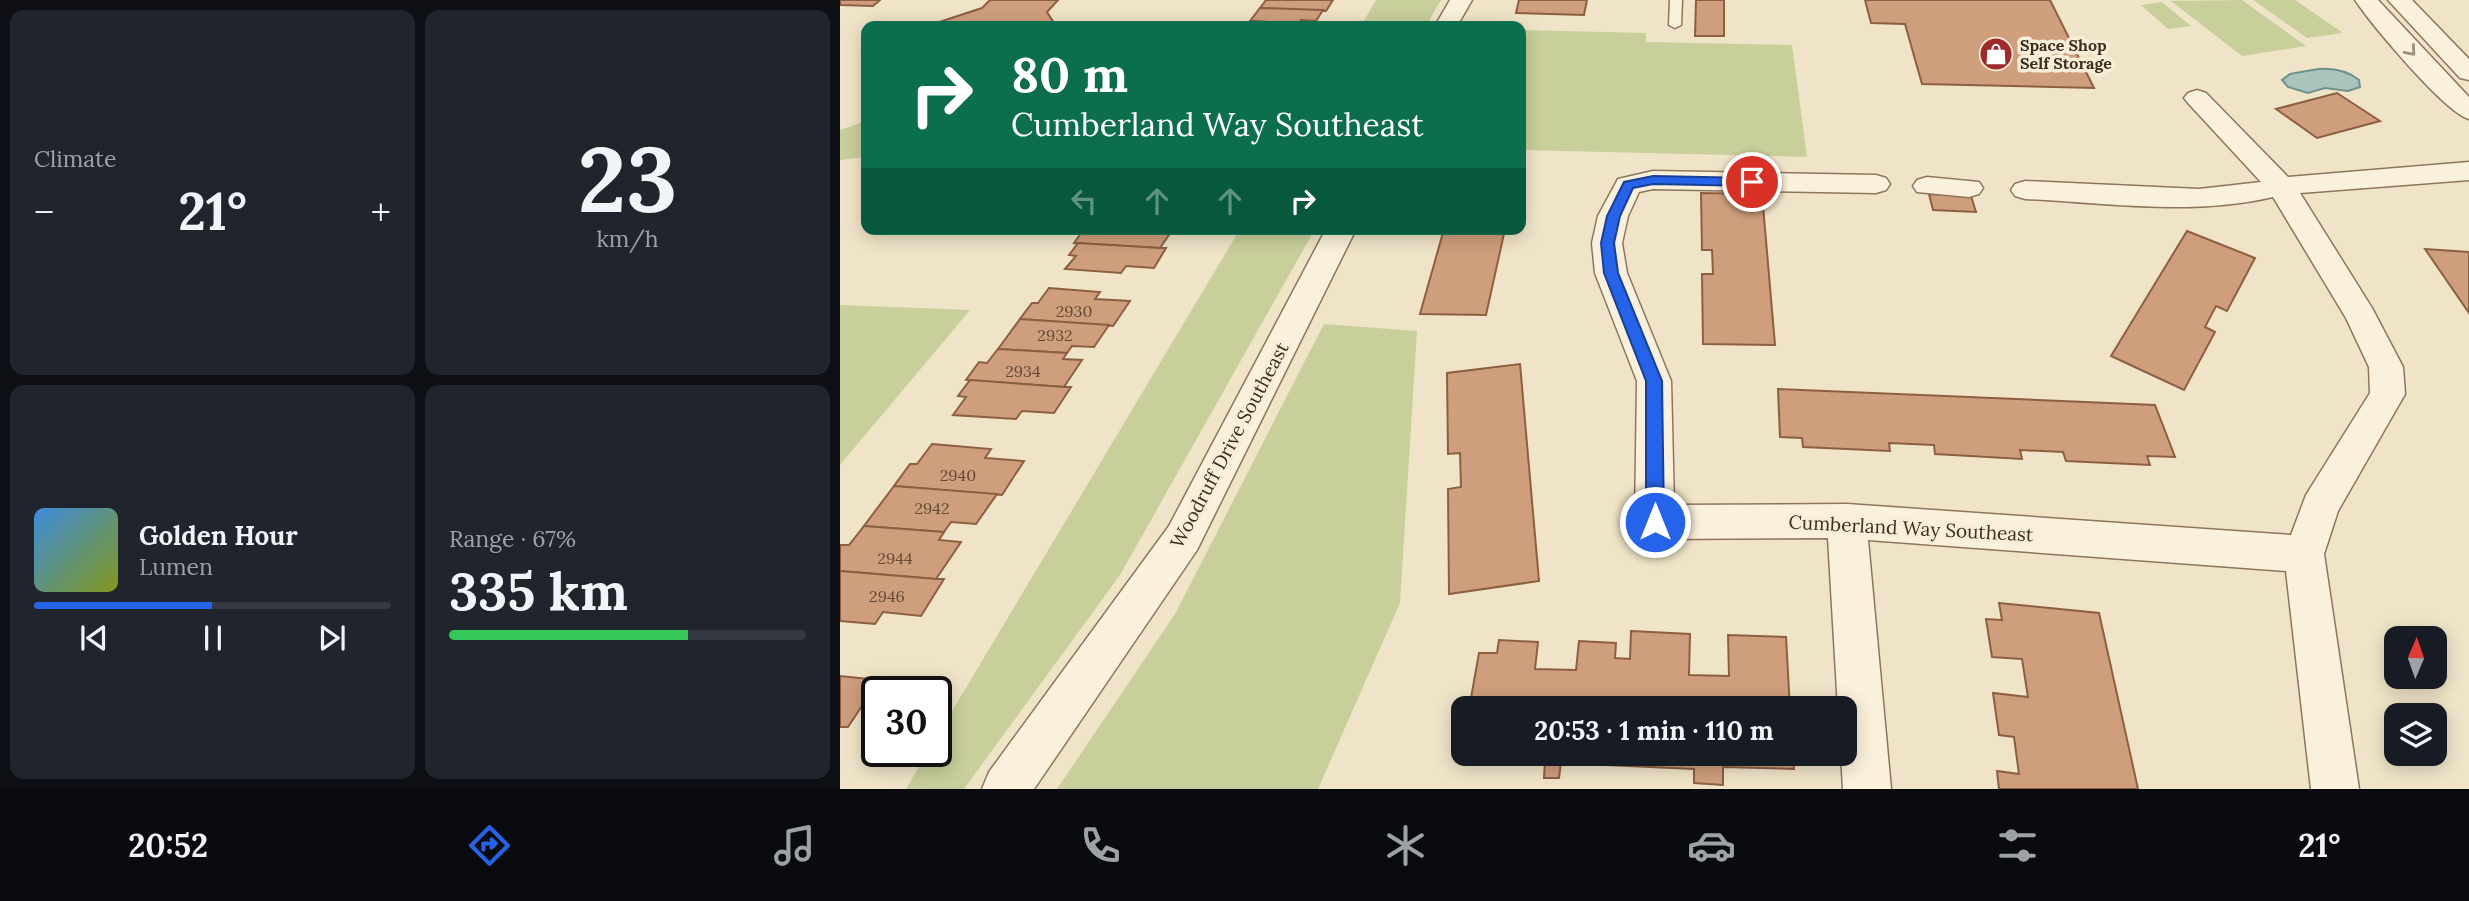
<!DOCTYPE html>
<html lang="en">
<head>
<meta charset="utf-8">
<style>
  :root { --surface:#171b24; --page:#20242c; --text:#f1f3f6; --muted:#9ea1a6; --line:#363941; --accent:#2563eb }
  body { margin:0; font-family:Lora,serif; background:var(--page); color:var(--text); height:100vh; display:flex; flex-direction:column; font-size:26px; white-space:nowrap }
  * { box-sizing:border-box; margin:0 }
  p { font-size:23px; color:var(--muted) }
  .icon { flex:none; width:38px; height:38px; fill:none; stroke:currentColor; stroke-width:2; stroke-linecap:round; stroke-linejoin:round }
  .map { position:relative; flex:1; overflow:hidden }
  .drawer { display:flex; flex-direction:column; gap:10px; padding:10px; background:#0d0f14; width:840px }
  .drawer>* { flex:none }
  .guide { position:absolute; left:21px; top:21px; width:665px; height:214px; border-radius:14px; box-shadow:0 4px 18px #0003; background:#0b6e4f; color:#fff; overflow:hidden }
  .needle { width:46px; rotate:2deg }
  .buttons { position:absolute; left:1544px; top:626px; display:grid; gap:14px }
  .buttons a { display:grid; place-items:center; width:63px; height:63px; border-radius:14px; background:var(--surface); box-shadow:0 4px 18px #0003; font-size:35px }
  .speed { position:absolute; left:21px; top:676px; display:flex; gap:14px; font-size:35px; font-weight:700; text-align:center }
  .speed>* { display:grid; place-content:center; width:91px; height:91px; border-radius:50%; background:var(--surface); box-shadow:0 4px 18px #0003; line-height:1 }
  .speed .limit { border:4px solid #111; border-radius:10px; background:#fff; color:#111 }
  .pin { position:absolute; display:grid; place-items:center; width:60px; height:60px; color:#fff; margin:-30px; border:4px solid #fff; border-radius:50%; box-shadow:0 2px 7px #0007 }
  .me { position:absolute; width:77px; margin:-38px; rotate:0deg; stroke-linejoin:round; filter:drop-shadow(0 0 5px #0008) }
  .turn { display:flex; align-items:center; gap:24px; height:147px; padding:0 35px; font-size:32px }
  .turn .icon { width:91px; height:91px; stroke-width:2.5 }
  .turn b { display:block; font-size:49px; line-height:60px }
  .lanes { display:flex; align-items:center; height:66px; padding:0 35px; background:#0003; justify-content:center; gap:35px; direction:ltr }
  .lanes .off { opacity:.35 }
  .big { font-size:52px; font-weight:700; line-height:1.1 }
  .drawer .card { flex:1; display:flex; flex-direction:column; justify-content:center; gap:10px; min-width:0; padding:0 24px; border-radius:14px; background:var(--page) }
  .drawer .dial { align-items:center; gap:0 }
  .dial b { font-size:91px; line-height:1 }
  .song { display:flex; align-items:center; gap:21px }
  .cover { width:84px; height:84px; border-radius:10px; background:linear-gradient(135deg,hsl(210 70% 55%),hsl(70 70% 35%)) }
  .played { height:7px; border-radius:4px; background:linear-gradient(90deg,var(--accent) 50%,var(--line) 50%) }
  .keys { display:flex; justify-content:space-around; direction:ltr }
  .heat { display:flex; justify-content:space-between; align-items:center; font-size:38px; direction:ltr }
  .charge { height:10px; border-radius:5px; background:linear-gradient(90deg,#34c759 67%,var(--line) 0) }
  .drawer .tiles { flex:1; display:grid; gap:10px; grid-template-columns:repeat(2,1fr) }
  .trip { position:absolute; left:611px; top:696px; width:406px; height:70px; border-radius:14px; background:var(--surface); box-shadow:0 4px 18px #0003; font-weight:700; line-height:70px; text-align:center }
  .tabs { display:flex; height:112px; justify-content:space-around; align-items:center; background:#090b0e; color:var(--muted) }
  .tabs .icon { width:49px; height:49px }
  .tabs .active { color:var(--accent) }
  .tabs b { font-size:32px; color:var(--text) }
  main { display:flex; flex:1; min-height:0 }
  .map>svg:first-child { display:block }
  .green { fill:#c9cf9b }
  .water { fill:#a9c4bc; stroke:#6f938a; stroke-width:2 }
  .building { fill:#cf9f7d; stroke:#8d5f41; stroke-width:2 }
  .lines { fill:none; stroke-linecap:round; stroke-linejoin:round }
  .service-casing { stroke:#8d765c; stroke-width:3 }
  .minor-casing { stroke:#8d765c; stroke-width:3 }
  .service { fill:#faf1dc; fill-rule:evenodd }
  .minor { fill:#faf1dc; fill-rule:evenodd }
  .oneway { stroke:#9c907e }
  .route { fill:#2563eb; stroke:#184099; stroke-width:2 }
  .labels { text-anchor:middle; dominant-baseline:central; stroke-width:7; stroke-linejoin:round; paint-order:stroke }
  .far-poi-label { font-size:16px; font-weight:bold; fill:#3d2e20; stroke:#f7eed8; text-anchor:start }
  .number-label { font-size:16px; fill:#624a37 }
  .street-label { font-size:19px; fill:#3d2e20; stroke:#f7eed8 }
</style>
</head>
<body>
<main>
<section class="drawer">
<div class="tiles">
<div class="card"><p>Climate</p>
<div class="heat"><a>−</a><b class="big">21°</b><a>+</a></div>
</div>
<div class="card dial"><b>23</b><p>km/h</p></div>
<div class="card">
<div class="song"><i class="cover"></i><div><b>Golden Hour</b><p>Lumen</p></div></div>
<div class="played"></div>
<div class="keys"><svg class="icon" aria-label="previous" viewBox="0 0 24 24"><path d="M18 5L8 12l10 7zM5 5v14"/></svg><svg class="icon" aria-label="pause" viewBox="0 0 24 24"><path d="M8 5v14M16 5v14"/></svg><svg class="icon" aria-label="next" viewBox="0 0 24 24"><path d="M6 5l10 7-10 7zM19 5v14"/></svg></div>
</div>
<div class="card"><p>Range · 67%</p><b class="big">335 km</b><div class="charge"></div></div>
</div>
</section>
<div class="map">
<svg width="1629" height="789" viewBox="0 0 1629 789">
  <rect width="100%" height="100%" fill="#f0e4c8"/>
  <g class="green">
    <path d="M536 0H601L586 26H521Z"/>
    <path d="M1402 0 1466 46 1402 56 1331 1Z"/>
    <path d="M1413 0H1455L1503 33 1467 38Z"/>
    <path d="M1322 2 1351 26 1328 29 1301 5Z"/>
    <path d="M681 30 806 33V42L952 45 967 157 681 150Z"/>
    <path d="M26 121V157L0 160V130Z"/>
    <path d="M400 229H475L280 575 124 789H66L88 751H96V738Z"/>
    <path d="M0 305 130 310 0 465Z"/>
    <path d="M484 324 577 331 560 603 478 789H217L335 614Z"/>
  </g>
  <path class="water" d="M1478 69C1493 68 1507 70 1519 80L1520 87 1508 91 1485 88 1468 93 1448 87 1442 80 1450 74Z"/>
  <g class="building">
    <path d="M0 0H40L33 6 0 5Z"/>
    <path d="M150 0H218L207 12 216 26H87L142 8Z"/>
    <path d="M426 0H493L486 11 420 8Z"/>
    <path d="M679 0H747L744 15 676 13Z"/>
    <path d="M856 0H884V36H855Z"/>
    <path d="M1025 0H1210L1254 88 1082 84 1065 24 1031 23Z"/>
    <path d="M420 8 483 10 476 21 461 20 458 24 410 21Z"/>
    <path d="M410 21 458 24 457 26H407Z"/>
    <path d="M1497 93 1540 121 1477 138 1436 109Z"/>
    <path d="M861 193 922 194 935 345 863 344 862 274H873L872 250H862Z"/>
    <path d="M1089 194 1131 196 1136 212 1093 210Z"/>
    <path d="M244 229H333L320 248 234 243Z"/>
    <path d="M604 229H665L646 315 580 314Z"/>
    <path d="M1347 231 1415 258 1387 311 1376 306 1365 327 1375 332 1344 390 1271 356Z"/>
    <path d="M238 243 320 248H326L314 268 286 266 281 273 225 269 236 256 229 255Z"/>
    <path d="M1585 249 1629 252V313Z"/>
    <path d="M209 288 260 292 255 299 290 301 273 326 180 319 192 303H198Z"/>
    <path d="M180 319 269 325 254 347 232 346 227 353 158 349Z"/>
    <path d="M158 349 227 353 223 359 242 360 224 387 126 380 139 362 147 363Z"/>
    <path d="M680 364 699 581 609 594 608 489 621 487 620 453 608 454 607 373Z"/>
    <path d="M130 380 224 387H231L214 413 182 411 176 419 113 415 126 397 118 396Z"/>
    <path d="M938 389 1315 405 1335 457 1307 456 1310 465 1226 461 1223 452 1180 450 1182 459 1095 454 1094 445 1049 443 1050 451 963 447 962 438 940 437Z"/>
    <path d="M92 444 151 449 145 458 184 461 162 495 54 486 70 464H77Z"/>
    <path d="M54 486 157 494 136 524 111 522 104 532 24 526Z"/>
    <path d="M24 526 104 532 99 540 121 542 96 579 0 571V545H9Z"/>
    <path d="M0 571 96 579H104L81 616 43 612 35 624 0 621Z"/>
    <path d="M1159 603 1259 613 1298 789H1159L1157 771 1179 774 1174 737 1159 735 1153 693 1188 697 1182 659 1152 657 1146 619 1162 620Z"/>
    <path d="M791 631 850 634 849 675 889 676 888 635 946 637 950 709H629L639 653H657L659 640 698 642 695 669 736 670 739 641 776 643 775 658 790 659Z"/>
    <path d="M0 676 39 680 8 727H0Z"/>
    <path d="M623 745V754H953L954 769 883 767V785L854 783V769L721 763 719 778H704L705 760 621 757Z"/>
  </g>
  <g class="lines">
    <defs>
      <path id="service" d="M830 0H842L841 25 835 28 829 25Z"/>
      <g id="minor">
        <path d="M610 0H632L617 26H595Z"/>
        <path d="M1515 0H1538L1629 97V119C1605 113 1531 24 1515 0Z"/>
        <path d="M1548 0H1572L1629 59V80L1620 78Z"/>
        <path d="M1357 90 1366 93 1448 177 1629 162V180L1460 193 1532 308 1563 367 1565 394 1498 511 1484 554 1519 789H1471L1446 571 1028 540 1051 789H1003L1001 754H1004V709H998L988 538 815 539 801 534 795 522 797 381 755 273 752 243 758 216 778 179 813 171 1036 175 1046 178 1050 184 1046 190 1036 193 813 189 799 192 788 216 782 243 787 273 831 381 834 505 1007 504 1451 535 1466 495 1530 393 1529 367 1506 318 1433 197C1353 216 1267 203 1185 199L1175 196 1171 190 1175 184 1185 181 1359 189 1421 182 1348 103 1344 98 1348 93Z"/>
        <path d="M1087 177 1139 182 1143 188 1139 194 1129 197 1077 192 1073 186 1077 180Z"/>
        <path d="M486 229H516L357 550 194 789H142L149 772 329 526Z"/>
      </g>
    </defs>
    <use href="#service" class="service-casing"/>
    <use href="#minor" class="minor-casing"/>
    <use href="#service" class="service"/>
    <use href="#minor" class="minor"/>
  </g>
  <defs><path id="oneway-chevron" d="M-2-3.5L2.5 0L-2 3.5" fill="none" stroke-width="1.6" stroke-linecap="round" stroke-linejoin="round" transform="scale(1.75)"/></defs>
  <use class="oneway" href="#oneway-chevron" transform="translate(1571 51) rotate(49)"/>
  <path class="route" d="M813 176 912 178 918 182 912 186 813 184 793 188 780 216 774 243 778 273 822 381 824 522 821 527 815 530 809 527 806 522V381L764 273 761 243 767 216 784 182Z"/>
  <defs>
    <symbol id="shop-disc" viewBox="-11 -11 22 22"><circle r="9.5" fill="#9e2a2b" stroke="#f7eed8"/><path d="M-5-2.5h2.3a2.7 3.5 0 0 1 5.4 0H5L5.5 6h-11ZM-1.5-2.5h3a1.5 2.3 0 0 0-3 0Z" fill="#fff"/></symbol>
  </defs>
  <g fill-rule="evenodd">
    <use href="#shop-disc" x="1137" y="35" width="38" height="38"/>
  </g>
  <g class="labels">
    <g class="far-poi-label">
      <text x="1180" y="45">Space Shop<tspan x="1180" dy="18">Self Storage</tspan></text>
    </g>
    <g class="number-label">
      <text x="234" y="311">2930</text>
      <text x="215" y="335">2932</text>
      <text x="183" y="371">2934</text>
      <text x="118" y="475">2940</text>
      <text x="92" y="508">2942</text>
      <text x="55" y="558">2944</text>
      <text x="47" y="596">2946</text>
    </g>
    <g class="street-label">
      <text transform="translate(389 445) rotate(-62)">Woodruff Drive Southeast</text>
      <text transform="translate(1071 528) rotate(3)">Cumberland Way Southeast</text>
    </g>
  </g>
</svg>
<div class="buttons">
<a><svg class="needle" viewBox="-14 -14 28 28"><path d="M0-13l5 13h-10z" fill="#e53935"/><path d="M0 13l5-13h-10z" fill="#9ea1a6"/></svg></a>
<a><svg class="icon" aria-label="layers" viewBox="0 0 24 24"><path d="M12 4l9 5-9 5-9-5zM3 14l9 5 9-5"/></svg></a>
</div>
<div class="speed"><div class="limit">30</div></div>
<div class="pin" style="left:912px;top:182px;background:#d93025"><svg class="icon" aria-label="arrive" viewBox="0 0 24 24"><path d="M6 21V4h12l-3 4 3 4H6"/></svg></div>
<svg class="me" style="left:815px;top:522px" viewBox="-20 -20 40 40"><circle r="17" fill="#2563eb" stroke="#fff" stroke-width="3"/><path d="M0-11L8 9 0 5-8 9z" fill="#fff"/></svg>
<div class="trip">20:53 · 1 min · 110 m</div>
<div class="guide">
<div class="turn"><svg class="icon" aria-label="right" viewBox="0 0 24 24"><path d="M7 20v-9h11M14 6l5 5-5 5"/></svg><div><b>80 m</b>Cumberland Way Southeast</div></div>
<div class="lanes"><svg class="icon off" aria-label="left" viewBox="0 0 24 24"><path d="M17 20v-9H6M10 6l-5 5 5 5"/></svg><svg class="icon off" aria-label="ahead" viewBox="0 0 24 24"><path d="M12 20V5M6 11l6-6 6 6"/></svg><svg class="icon off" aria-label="ahead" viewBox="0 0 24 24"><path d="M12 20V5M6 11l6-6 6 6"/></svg><svg class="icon" aria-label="right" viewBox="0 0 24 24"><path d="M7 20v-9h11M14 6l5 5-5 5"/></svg></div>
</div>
</div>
</main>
<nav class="tabs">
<b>20:52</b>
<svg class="icon active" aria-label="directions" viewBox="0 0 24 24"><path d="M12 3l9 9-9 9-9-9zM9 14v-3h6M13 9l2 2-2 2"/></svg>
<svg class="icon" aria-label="music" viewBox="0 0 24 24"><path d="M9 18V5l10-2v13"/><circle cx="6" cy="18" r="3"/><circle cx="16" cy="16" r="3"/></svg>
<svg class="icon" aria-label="phone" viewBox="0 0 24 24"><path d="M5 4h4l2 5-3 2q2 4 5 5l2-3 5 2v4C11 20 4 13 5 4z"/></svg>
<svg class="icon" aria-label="climate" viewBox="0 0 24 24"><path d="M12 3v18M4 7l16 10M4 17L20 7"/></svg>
<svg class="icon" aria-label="car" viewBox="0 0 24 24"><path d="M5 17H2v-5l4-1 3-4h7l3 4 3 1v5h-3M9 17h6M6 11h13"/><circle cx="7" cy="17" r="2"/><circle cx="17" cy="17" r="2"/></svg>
<svg class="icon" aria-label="filters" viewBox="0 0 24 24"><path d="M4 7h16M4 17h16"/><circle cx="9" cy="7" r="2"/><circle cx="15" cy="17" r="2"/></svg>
<b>21°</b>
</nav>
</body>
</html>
